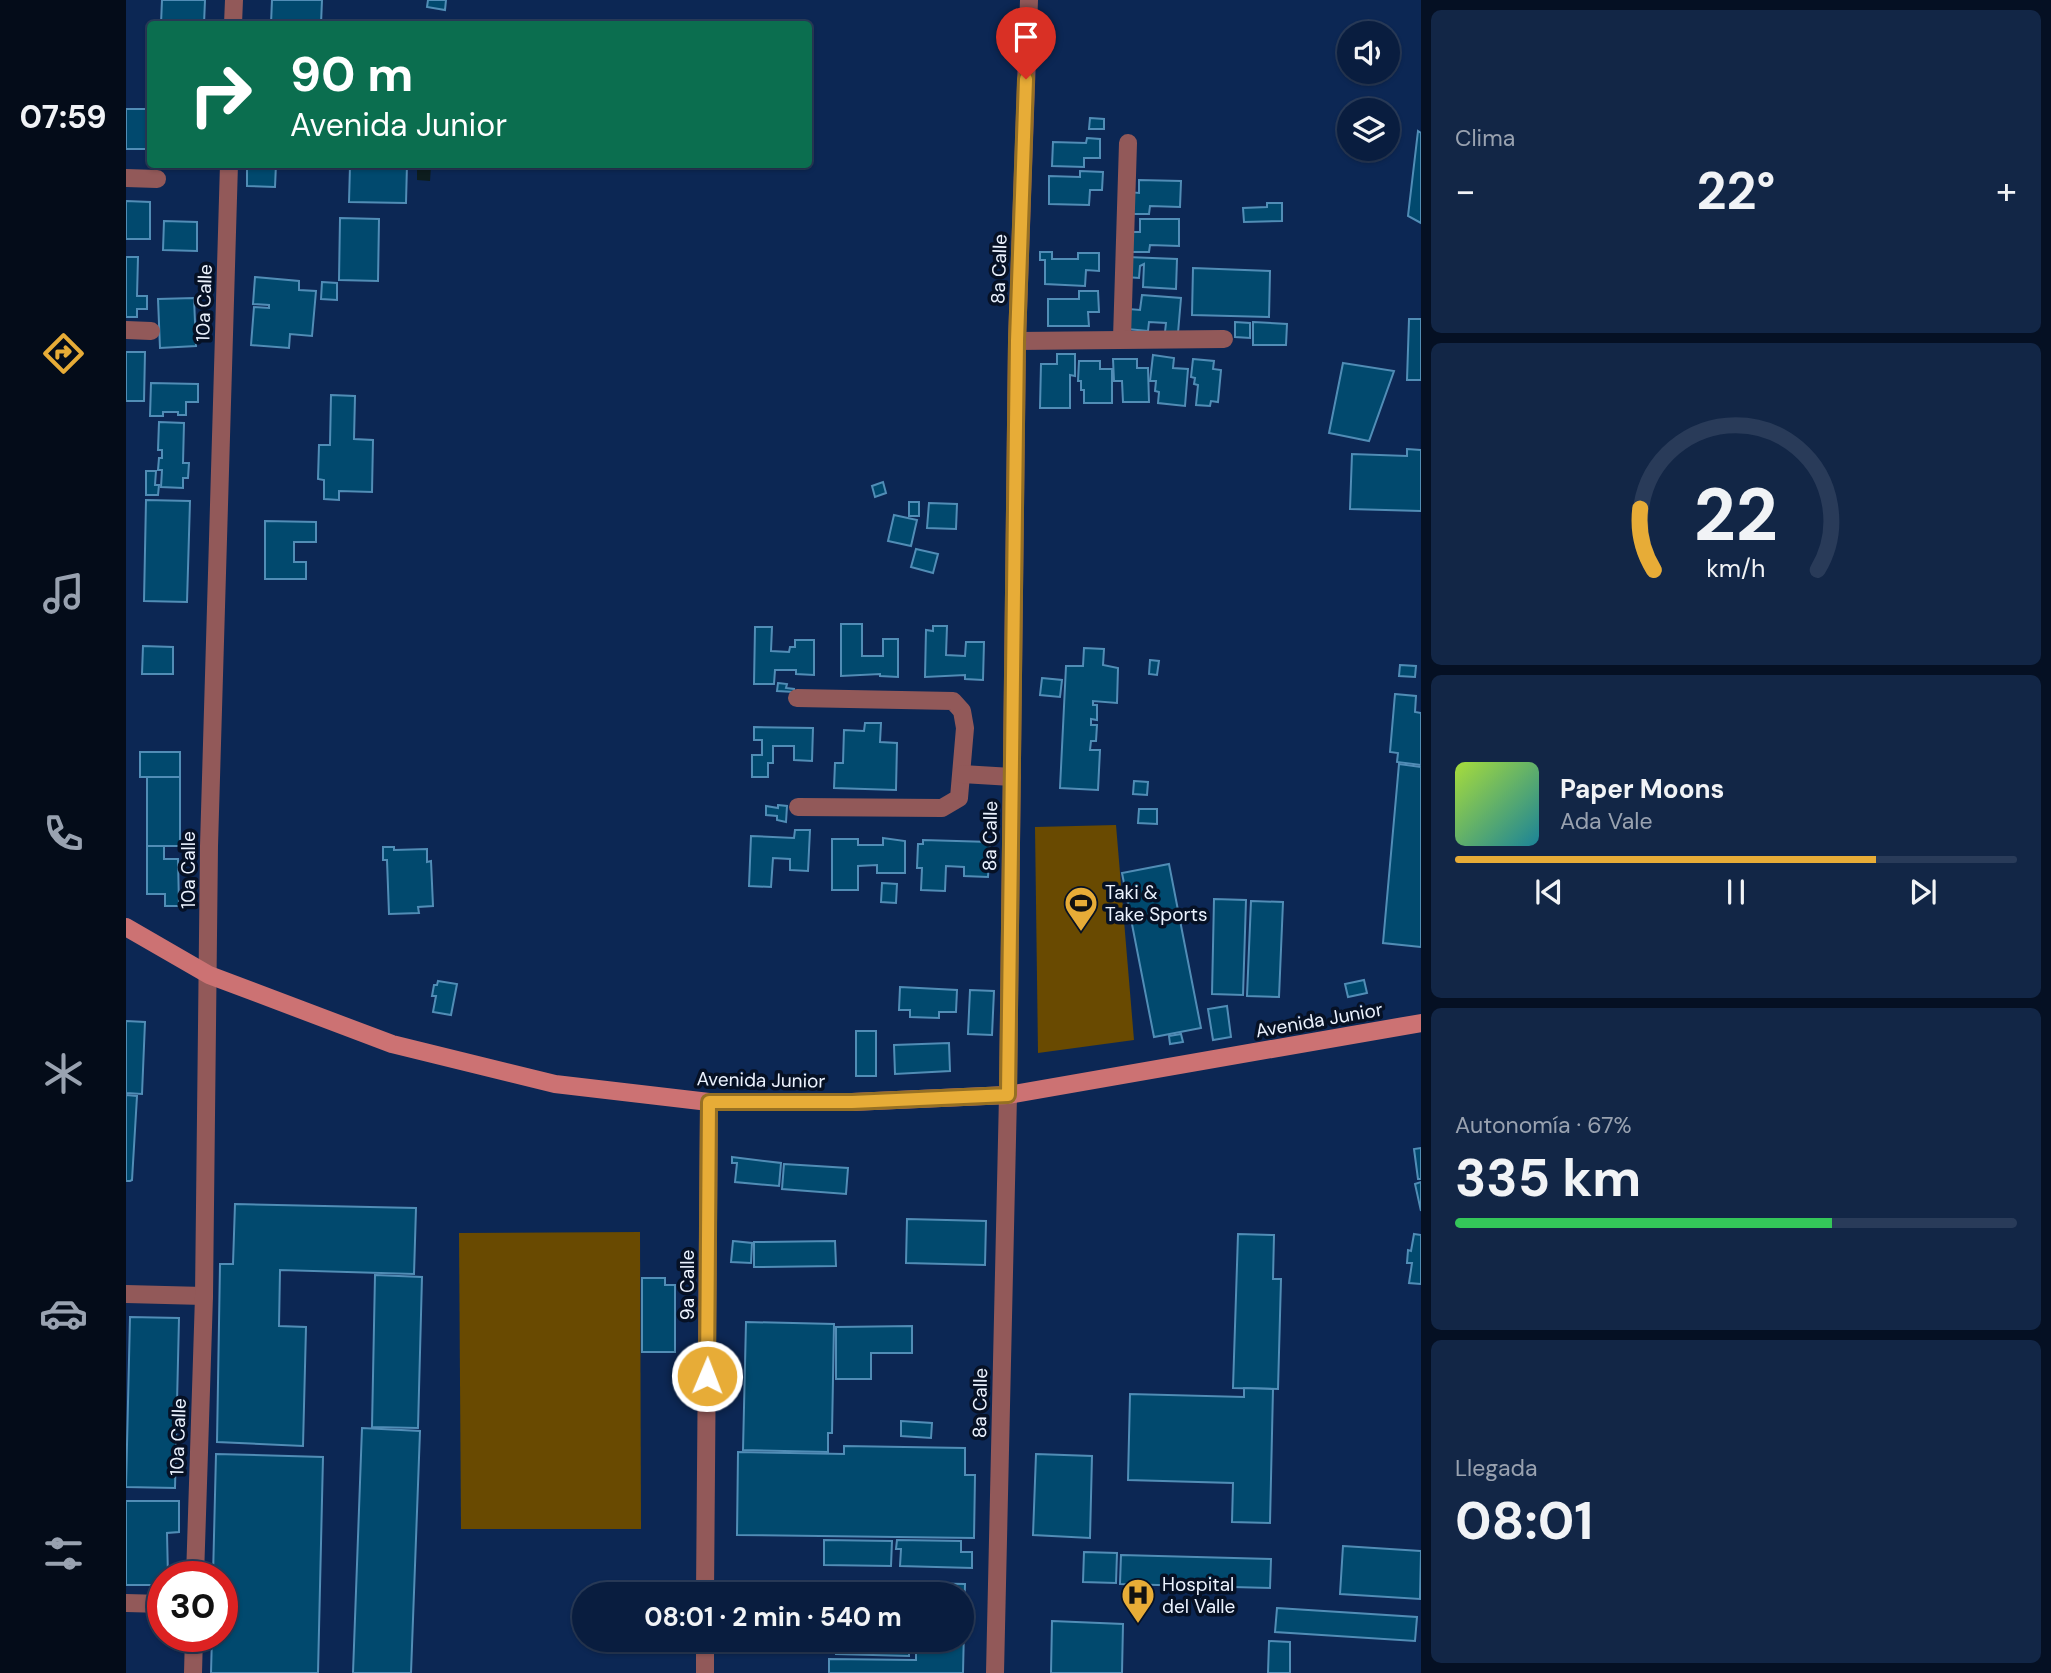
<!DOCTYPE html>
<html lang="es">
<head>
<meta charset="utf-8">
<style>
  :root { --surface:#091d3f; --page:#122646; --text:#f1f3f6; --muted:#99a2b0; --line:#293b59; --accent:#e7ac37 }
  body { margin:0; font-family:"DM Sans",sans-serif; background:var(--page); color:var(--text); height:100vh; display:flex; flex-direction:column; font-size:26px; white-space:nowrap }
  * { box-sizing:border-box; margin:0 }
  p { font-size:23px; color:var(--muted) }
  .icon { flex:none; width:38px; height:38px; fill:none; stroke:currentColor; stroke-width:2; stroke-linecap:round; stroke-linejoin:round }
  .map { position:relative; flex:1; overflow:hidden }
  .side { display:flex; flex-direction:column; gap:10px; padding:10px; background:#051023; width:630px }
  .side>* { flex:none }
  .guide { position:absolute; left:21px; top:21px; width:665px; height:147px; border-radius:7px; box-shadow:0 2px 5px #0004,0 0 0 2px var(--line); background:#0b6e4f; color:#fff; overflow:hidden }
  .buttons { position:absolute; left:1211px; top:21px; display:grid; gap:14px }
  .buttons a { display:grid; place-items:center; width:63px; height:63px; border-radius:50%; background:var(--surface); box-shadow:0 2px 5px #0004,0 0 0 2px var(--line); font-size:35px }
  .speed { position:absolute; left:21px; top:1561px; display:flex; gap:14px; font-size:35px; font-weight:700; text-align:center }
  .speed>* { display:grid; place-content:center; width:91px; height:91px; border-radius:50%; background:var(--surface); box-shadow:0 2px 5px #0004,0 0 0 2px var(--line); line-height:1 }
  .speed .limit { border:10px solid #d22; background:#fff; color:#111 }
  .pin { position:absolute; display:grid; place-items:center; width:60px; height:60px; color:#fff; margin:-72px -30px; border-radius:50% 50% 50% 0; rotate:-45deg; box-shadow:0 0 7px #0007 }
  .pin .icon { rotate:45deg }
  .me { position:absolute; width:77px; margin:-38px; rotate:1deg; stroke-linejoin:round; filter:drop-shadow(0 0 5px #0008) }
  .turn { display:flex; align-items:center; gap:24px; height:147px; padding:0 28px; font-size:32px }
  .turn .icon { width:91px; height:91px; stroke-width:2.5 }
  .turn b { display:block; font-size:49px; line-height:60px }
  .big { font-size:52px; font-weight:700; line-height:1.1 }
  .side .widget { flex:1; display:flex; flex-direction:column; justify-content:center; gap:10px; min-width:0; padding:0 24px; border-radius:10px; background:var(--page) }
  .side .dial { align-items:center; gap:0 }
  .dial svg { height:182px; overflow:visible; fill:none; stroke:var(--line); stroke-width:7; stroke-linecap:round; text-anchor:middle }
  .dial text { fill:var(--text); stroke:none }
  .song { display:flex; align-items:center; gap:21px }
  .cover { width:84px; height:84px; border-radius:10px; background:linear-gradient(135deg,hsl(80 70% 55%),hsl(190 70% 35%)) }
  .played { height:7px; border-radius:4px; background:linear-gradient(90deg,var(--accent) 75%,var(--line) 75%) }
  .keys { display:flex; justify-content:space-around; direction:ltr }
  .heat { display:flex; justify-content:space-between; align-items:center; font-size:38px; direction:ltr }
  .charge { height:10px; border-radius:5px; background:linear-gradient(90deg,#34c759 67%,var(--line) 0) }
  .trip { position:absolute; left:446px; top:1582px; width:402px; height:70px; border-radius:35px; background:var(--surface); box-shadow:0 2px 5px #0004,0 0 0 2px var(--line); font-weight:700; line-height:70px; text-align:center }
  main { display:flex; flex:1; min-height:0 }
  .dock { display:flex; flex-direction:column; width:126px; justify-content:space-around; align-items:center; background:#040c19; color:var(--muted) }
  .dock .icon { width:49px; height:49px }
  .dock .on { color:var(--accent) }
  .dock b { font-size:32px; color:var(--text) }
  .map>svg:first-child { display:block }
  .garden { fill:#694a01 }
  .water { fill:#0d1d1e }
  .building { fill:#01496e; stroke:#518db6; stroke-width:2 }
  .lines { fill:none; stroke-linecap:round; stroke-linejoin:round }
  .street { stroke:#925959; stroke-width:18 }
  .secondary { stroke:#cc7273; stroke-width:18 }
  .route-casing { stroke:#967024; stroke-width:18 }
  .route { stroke:#e7ac37; stroke-width:12 }
  .labels { text-anchor:middle; dominant-baseline:central; stroke-width:7; stroke-linejoin:round; paint-order:stroke }
  .street-label { font-size:19px; fill:#ebf2fe; stroke:#061125 }
  .poi-label { font-size:19px; fill:#ebf2fe; stroke:#061125; text-anchor:start }
</style>
</head>
<body>
<main>
<nav class="dock">
<b>07:59</b>
<svg class="icon on" aria-label="directions" viewBox="0 0 24 24"><path d="M12 3l9 9-9 9-9-9zM9 14v-3h6M13 9l2 2-2 2"/></svg>
<svg class="icon" aria-label="music" viewBox="0 0 24 24"><path d="M9 18V5l10-2v13"/><circle cx="6" cy="18" r="3"/><circle cx="16" cy="16" r="3"/></svg>
<svg class="icon" aria-label="phone" viewBox="0 0 24 24"><path d="M5 4h4l2 5-3 2q2 4 5 5l2-3 5 2v4C11 20 4 13 5 4z"/></svg>
<svg class="icon" aria-label="climate" viewBox="0 0 24 24"><path d="M12 3v18M4 7l16 10M4 17L20 7"/></svg>
<svg class="icon" aria-label="car" viewBox="0 0 24 24"><path d="M5 17H2v-5l4-1 3-4h7l3 4 3 1v5h-3M9 17h6M6 11h13"/><circle cx="7" cy="17" r="2"/><circle cx="17" cy="17" r="2"/></svg>
<svg class="icon" aria-label="filters" viewBox="0 0 24 24"><path d="M4 7h16M4 17h16"/><circle cx="9" cy="7" r="2"/><circle cx="15" cy="17" r="2"/></svg>
</nav>
<div class="map">
<svg width="1295" height="1673" viewBox="0 0 1295 1673">
  <rect width="100%" height="100%" fill="#0c2754"/>
  <g class="garden">
    <path d="M990 825 1008 1040 912 1053 909 827Z"/>
    <path d="M514 1232 515 1529H335L333 1233Z"/>
  </g>
  <path class="water" d="M291 165H305L304 181 291 180Z"/>
  <g class="building">
    <path d="M36 0H79L78 24H35Z"/>
    <path d="M146 0H196L195 24H145Z"/>
    <path d="M302 0H320L319 10 301 7Z"/>
    <rect x="0" y="109" width="24" height="40"/>
    <path d="M964 118 978 119V129H963Z"/>
    <path d="M1292 131 1295 133V223L1282 216Z"/>
    <path d="M961 138 974 139V158H958V167L926 166 927 142 960 143Z"/>
    <path d="M121 164H150L149 187 121 186Z"/>
    <path d="M196 164H281L280 203 223 202 224 166Z"/>
    <path d="M954 171 977 172 976 190H964L963 205 923 204V176L954 177Z"/>
    <path d="M1013 180 1055 181 1054 207 1024 206 1023 214H1003V192L1013 193Z"/>
    <path d="M0 201 24 202V239H0Z"/>
    <path d="M1141 203H1156V221L1118 222 1117 208 1141 207Z"/>
    <path d="M214 218 253 219 252 281 213 280Z"/>
    <path d="M1014 219H1053V246L1024 245 1023 252H1002V232H1014Z"/>
    <path d="M38 221 71 222V251L37 250Z"/>
    <path d="M914 252H926V259H952V253H973V271L960 270 959 286 919 284V260H914Z"/>
    <path d="M0 257H12L11 296H21V309H11V317H0Z"/>
    <path d="M1001 257 1051 259 1050 289 1017 287 1018 264 1014 266 1013 278 1000 277Z"/>
    <path d="M1067 268 1144 271 1143 317 1066 315Z"/>
    <path d="M129 277 173 281V290L190 291 186 336 164 334 163 348 125 345 128 307 143 308V305L127 304Z"/>
    <path d="M196 282 211 283V300L195 299Z"/>
    <path d="M953 291H972L973 312H962L963 326H922V299H953Z"/>
    <path d="M1016 295 1055 298 1052 333 1039 332 1040 323 1023 322 1022 331 1001 329 1003 309 1014 310Z"/>
    <path d="M68 298 70 346 34 348 32 299Z"/>
    <path d="M1283 319H1295V380H1281Z"/>
    <path d="M1109 322 1124 323V338L1109 337Z"/>
    <path d="M1127 322 1161 324 1160 345H1127Z"/>
    <path d="M0 352H19L18 401H0Z"/>
    <path d="M931 354H949V376L944 375V408H914L915 364H931Z"/>
    <path d="M1027 355 1048 358 1047 368 1062 369 1059 406 1032 403 1033 392 1029 391 1030 381H1024Z"/>
    <path d="M987 359H1011V368H1022L1023 402H997L996 381H988Z"/>
    <path d="M1067 359 1088 361 1087 369 1095 370 1092 402 1085 401 1084 406 1070 405 1072 385 1068 384 1069 378 1065 377Z"/>
    <path d="M953 361H974V369H986V403H958V390H955V381H952Z"/>
    <path d="M1217 363 1268 371 1243 441 1203 433Z"/>
    <path d="M25 383 72 384V402H60V415H52V412H37V416H24Z"/>
    <path d="M205 395 229 396 228 439 247 440 246 492 213 491V500L198 499V480L192 479 193 445H204Z"/>
    <path d="M33 422 58 423 57 463H63L62 478H57V488L35 487 36 470H32L33 458H36V450H32Z"/>
    <path d="M1281 449 1295 450V511L1224 509 1226 454 1281 456Z"/>
    <path d="M20 471H30L29 485H33L32 495H20Z"/>
    <path d="M757 482 760 493 749 497 746 486Z"/>
    <path d="M20 500 64 501 61 602 18 601Z"/>
    <rect x="783" y="502" width="10" height="14"/>
    <path d="M803 503 831 504 830 529 801 528Z"/>
    <path d="M768 515 791 520 785 546 762 541Z"/>
    <path d="M139 521 190 522V542H168V562H180V579H139Z"/>
    <path d="M790 549 812 554 807 573 785 567Z"/>
    <path d="M715 624H736V656H757V639H772V677L754 676V674L715 676Z"/>
    <path d="M807 626H821L820 655 839 656 840 642H858L857 680 839 679V675L799 677 800 630 807 631Z"/>
    <path d="M629 627H646L645 651 663 652 664 647H669V640H688V675L670 674V670H649L648 684H628Z"/>
    <path d="M17 646 47 647V674H16Z"/>
    <path d="M958 648 978 649 977 665 992 668 991 703 967 701V705H971V720L965 719V725H971L970 741H965L964 750H974L972 790 934 788 940 666H957Z"/>
    <path d="M1024 660 1033 661 1031 675 1023 674Z"/>
    <path d="M1274 665 1290 666 1289 677 1273 676Z"/>
    <path d="M916 678 936 680 934 697 914 695Z"/>
    <path d="M652 683 661 684 660 688 668 689V692L651 691Z"/>
    <path d="M1269 694 1290 696 1289 712 1295 713V765L1271 762 1272 753 1264 752Z"/>
    <path d="M739 723H755L754 742 771 743 770 790 708 788 709 763H717L718 730 738 731Z"/>
    <path d="M628 727 687 728 686 761 668 760V746H647V763H642V777H626V755H636V740H628Z"/>
    <rect x="14" y="752" width="40" height="25"/>
    <path d="M1273 764 1295 767V947L1257 943Z"/>
    <rect x="21" y="777" width="33" height="69"/>
    <path d="M1008 781 1022 782 1021 795 1007 794Z"/>
    <path d="M652 805 661 806 660 822 651 820V816L640 815V806L652 808Z"/>
    <path d="M1013 809H1031V824L1012 823Z"/>
    <path d="M669 830H684L682 871 664 870V859L647 858 645 887 623 886 625 836 668 838Z"/>
    <path d="M757 838 779 841V873H751V865L732 866V890H706V839H732V845H757Z"/>
    <path d="M797 840 864 842 862 877 838 876V867L820 866 819 891 795 890 796 868H791L792 844H797Z"/>
    <path d="M21 846H38V859H52L53 906H39V894H21Z"/>
    <path d="M257 847H268V850L301 849V862L305 861 307 906 292 907 293 913 263 914 261 860H257Z"/>
    <path d="M1043 864 1075 1028 1028 1037 996 873Z"/>
    <path d="M756 883 771 884 770 903 755 902Z"/>
    <path d="M1088 899 1120 900 1117 995 1086 994Z"/>
    <path d="M1125 901 1157 902 1153 997 1121 996Z"/>
    <path d="M1238 980 1241 993 1222 997 1219 984Z"/>
    <path d="M312 981 331 984 325 1015 307 1012 310 996H306L308 985H311Z"/>
    <path d="M774 987 831 990 830 1012H813V1018L784 1017V1010H773Z"/>
    <path d="M844 990 868 991 866 1035 842 1034Z"/>
    <path d="M1101 1006 1105 1037 1087 1040 1082 1009Z"/>
    <path d="M0 1021 19 1022 16 1094 0 1093Z"/>
    <rect x="730" y="1031" width="20" height="45"/>
    <path d="M1055 1034 1057 1042 1044 1044 1043 1036Z"/>
    <path d="M823 1043 824 1071 769 1074 768 1045Z"/>
    <path d="M0 1095 11 1096 6 1180 4 1181H0Z"/>
    <path d="M1295 1148V1179H1292L1288 1149Z"/>
    <path d="M606 1157 655 1163 653 1186 609 1182 611 1163H606Z"/>
    <path d="M658 1164 722 1168 720 1194 656 1189Z"/>
    <path d="M1295 1182V1211L1289 1184Z"/>
    <path d="M109 1204 290 1208 288 1274 154 1270 153 1326 180 1327 177 1446 91 1442 94 1264H107Z"/>
    <path d="M781 1219 860 1221 859 1265 780 1263Z"/>
    <path d="M1112 1234 1148 1235 1147 1279H1155L1152 1389 1107 1388Z"/>
    <path d="M1288 1234 1295 1235V1284L1283 1283 1286 1263H1281L1282 1250 1285 1251Z"/>
    <path d="M607 1241 626 1243 625 1263 605 1262Z"/>
    <path d="M709 1241 710 1266 628 1267V1242Z"/>
    <path d="M249 1275 296 1277 292 1428 246 1427Z"/>
    <path d="M516 1278H539V1285H549V1352H516Z"/>
    <path d="M4 1317 53 1318 49 1488 0 1487Z"/>
    <path d="M620 1322 708 1324 706 1433H702V1452L617 1450Z"/>
    <path d="M786 1326V1353H745V1379H710V1327Z"/>
    <path d="M1118 1388 1147 1389 1144 1523 1106 1522 1107 1483 1002 1480 1004 1394 1118 1397Z"/>
    <path d="M775 1421 806 1423 805 1438 775 1436Z"/>
    <path d="M236 1428 294 1431 285 1673H227Z"/>
    <path d="M718 1446 839 1448V1475H849L848 1538 611 1535 612 1452 718 1454Z"/>
    <path d="M90 1454 197 1457 192 1673H85L86 1636H96V1577H87Z"/>
    <path d="M910 1454 966 1456 964 1538 907 1535Z"/>
    <path d="M0 1501H53V1532L41 1533 42 1577H37V1585H0Z"/>
    <path d="M698 1540 766 1541 765 1566 698 1565Z"/>
    <path d="M771 1540 835 1541V1552H846V1568L774 1566 775 1549H770Z"/>
    <path d="M1217 1546 1295 1551 1294 1599 1214 1594Z"/>
    <path d="M958 1552 991 1553 990 1583 957 1582Z"/>
    <path d="M995 1555 1145 1559 1144 1588 994 1584Z"/>
    <path d="M791 1583 839 1584 837 1673H703V1659L790 1660V1640H836V1594H791Z"/>
    <path d="M711 1586 784 1588V1594H711Z"/>
    <path d="M1151 1608 1291 1617 1289 1641 1149 1632Z"/>
    <path d="M926 1621 997 1624 996 1673H925Z"/>
    <path d="M711 1640H783V1656L710 1654Z"/>
    <path d="M1143 1641 1164 1642V1673H1142Z"/>
  </g>
  <g class="lines">
    <g class="street">
      <path d="M107 24 108 0"/>
      <path d="M0 178 31 179"/>
      <path d="M0 330 25 331"/>
      <path d="M996 338 1002 143"/>
      <path d="M891 341 1098 339"/>
      <path d="M671 698 827 701 836 711 839 728 833 798 816 808 672 807"/>
      <path d="M836 774 886 777"/>
      <path d="M0 1294 78 1296"/>
      <path d="M69 1577 78 1296 83 846 103 164"/>
      <path d="M579 1594 583 1102"/>
      <path d="M0 1603 37 1604"/>
      <path d="M67 1673 68 1636"/>
      <path d="M579 1673V1640"/>
      <path d="M869 1673 882 1095 891 341 903 0"/>
    </g>
    <path class="secondary" d="M0 927 83 975 266 1044 429 1084 583 1102H726L882 1095 1295 1023"/>
  </g>
  <g class="lines">
    <defs>
      <path id="route" d="M581 1376 583 1102H726L882 1095 891 341 900 79"/>
    </defs>
    <use href="#route" class="route-casing"/>
    <use href="#route" class="route"/>
  </g>
  <defs>
    <symbol id="stadium-pin" viewBox="-11 -11 22 30"><path d="M0 17L-7.5 6A9.5 9.5 0 1 1 7.5 6Z" fill="#e7ac37" stroke="#061125"/><path d="M0-5a6.5 5 0 1 0 0 10a6.5 5 0 1 0 0-10ZM-3.5-1.8h7v3.6h-7Z" fill="#111"/></symbol>
    <symbol id="hospital-pin" viewBox="-11 -11 22 30"><path d="M0 17L-7.5 6A9.5 9.5 0 1 1 7.5 6Z" fill="#e7ac37" stroke="#061125"/><path d="M-5-5h3v3.5h4V-5h3V5h-3V1.5h-4V5h-3Z" fill="#111"/></symbol>
  </defs>
  <g fill-rule="evenodd">
    <use href="#stadium-pin" x="936" y="884" width="38" height="52"/>
    <use href="#hospital-pin" x="993" y="1576" width="38" height="52"/>
  </g>
  <g class="labels">
    <g class="street-label">
      <text transform="translate(873 269) rotate(-88)">8a Calle</text>
      <text transform="translate(78 303) rotate(-88)">10a Calle</text>
      <text transform="translate(864 836) rotate(-89)">8a Calle</text>
      <text transform="translate(62 870) rotate(-90)">10a Calle</text>
      <text transform="translate(1193 1020) rotate(-10)">Avenida Junior</text>
      <text transform="translate(635 1080) rotate(1)">Avenida Junior</text>
      <text transform="translate(561 1285) rotate(-90)">9a Calle</text>
      <text transform="translate(854 1403) rotate(-89)">8a Calle</text>
      <text transform="translate(52 1437) rotate(-88)">10a Calle</text>
    </g>
    <g class="poi-label">
      <text x="979" y="892">Taki &amp;<tspan x="979" dy="22">Take Sports</tspan></text>
      <text x="1036" y="1584">Hospital<tspan x="1036" dy="22">del Valle</tspan></text>
    </g>
  </g>
</svg>
<div class="buttons">
<a><svg class="icon" aria-label="sound" viewBox="0 0 24 24"><path d="M4 9h4l5-4v14l-5-4H4zM17 9q2 3 0 6"/></svg></a>
<a><svg class="icon" aria-label="layers" viewBox="0 0 24 24"><path d="M12 4l9 5-9 5-9-5zM3 14l9 5 9-5"/></svg></a>
</div>
<div class="speed"><div class="limit">30</div></div>
<div class="pin" style="left:900px;top:79px;background:#d93025"><svg class="icon" aria-label="arrive" viewBox="0 0 24 24"><path d="M6 21V4h12l-3 4 3 4H6"/></svg></div>
<svg class="me" style="left:581px;top:1376px" viewBox="-20 -20 40 40"><circle r="17" fill="#e7ac37" stroke="#fff" stroke-width="3"/><path d="M0-11L8 9 0 5-8 9z" fill="#fff"/></svg>
<div class="trip">08:01 · 2 min · 540 m</div>
<div class="guide">
<div class="turn"><svg class="icon" aria-label="right" viewBox="0 0 24 24"><path d="M7 20v-9h11M14 6l5 5-5 5"/></svg><div><b>90 m</b>Avenida Junior</div></div>
</div>
</div>
<section class="side">
<div class="widget"><p>Clima</p>
<div class="heat"><a>−</a><b class="big">22°</b><a>+</a></div>
</div>
<div class="widget dial"><svg viewBox="0 0 100 80">
<path d="M14 69A42 42 0 1 1 86 69"/>
<path d="M14 69A42 42 0 0 1 8 42" stroke="#e7ac37"/>
<text x="50" y="56" font-size="32" font-weight="700">22</text>
<text x="50" y="72" font-size="11">km/h</text>
</svg></div>
<div class="widget">
<div class="song"><i class="cover"></i><div><b>Paper Moons</b><p>Ada Vale</p></div></div>
<div class="played"></div>
<div class="keys"><svg class="icon" aria-label="previous" viewBox="0 0 24 24"><path d="M18 5L8 12l10 7zM5 5v14"/></svg><svg class="icon" aria-label="pause" viewBox="0 0 24 24"><path d="M8 5v14M16 5v14"/></svg><svg class="icon" aria-label="next" viewBox="0 0 24 24"><path d="M6 5l10 7-10 7zM19 5v14"/></svg></div>
</div>
<div class="widget"><p>Autonomía · 67%</p><b class="big">335 km</b><div class="charge"></div></div>
<div class="widget"><p>Llegada</p><b class="big">08:01</b></div>
</section>
</main>
</body>
</html>
